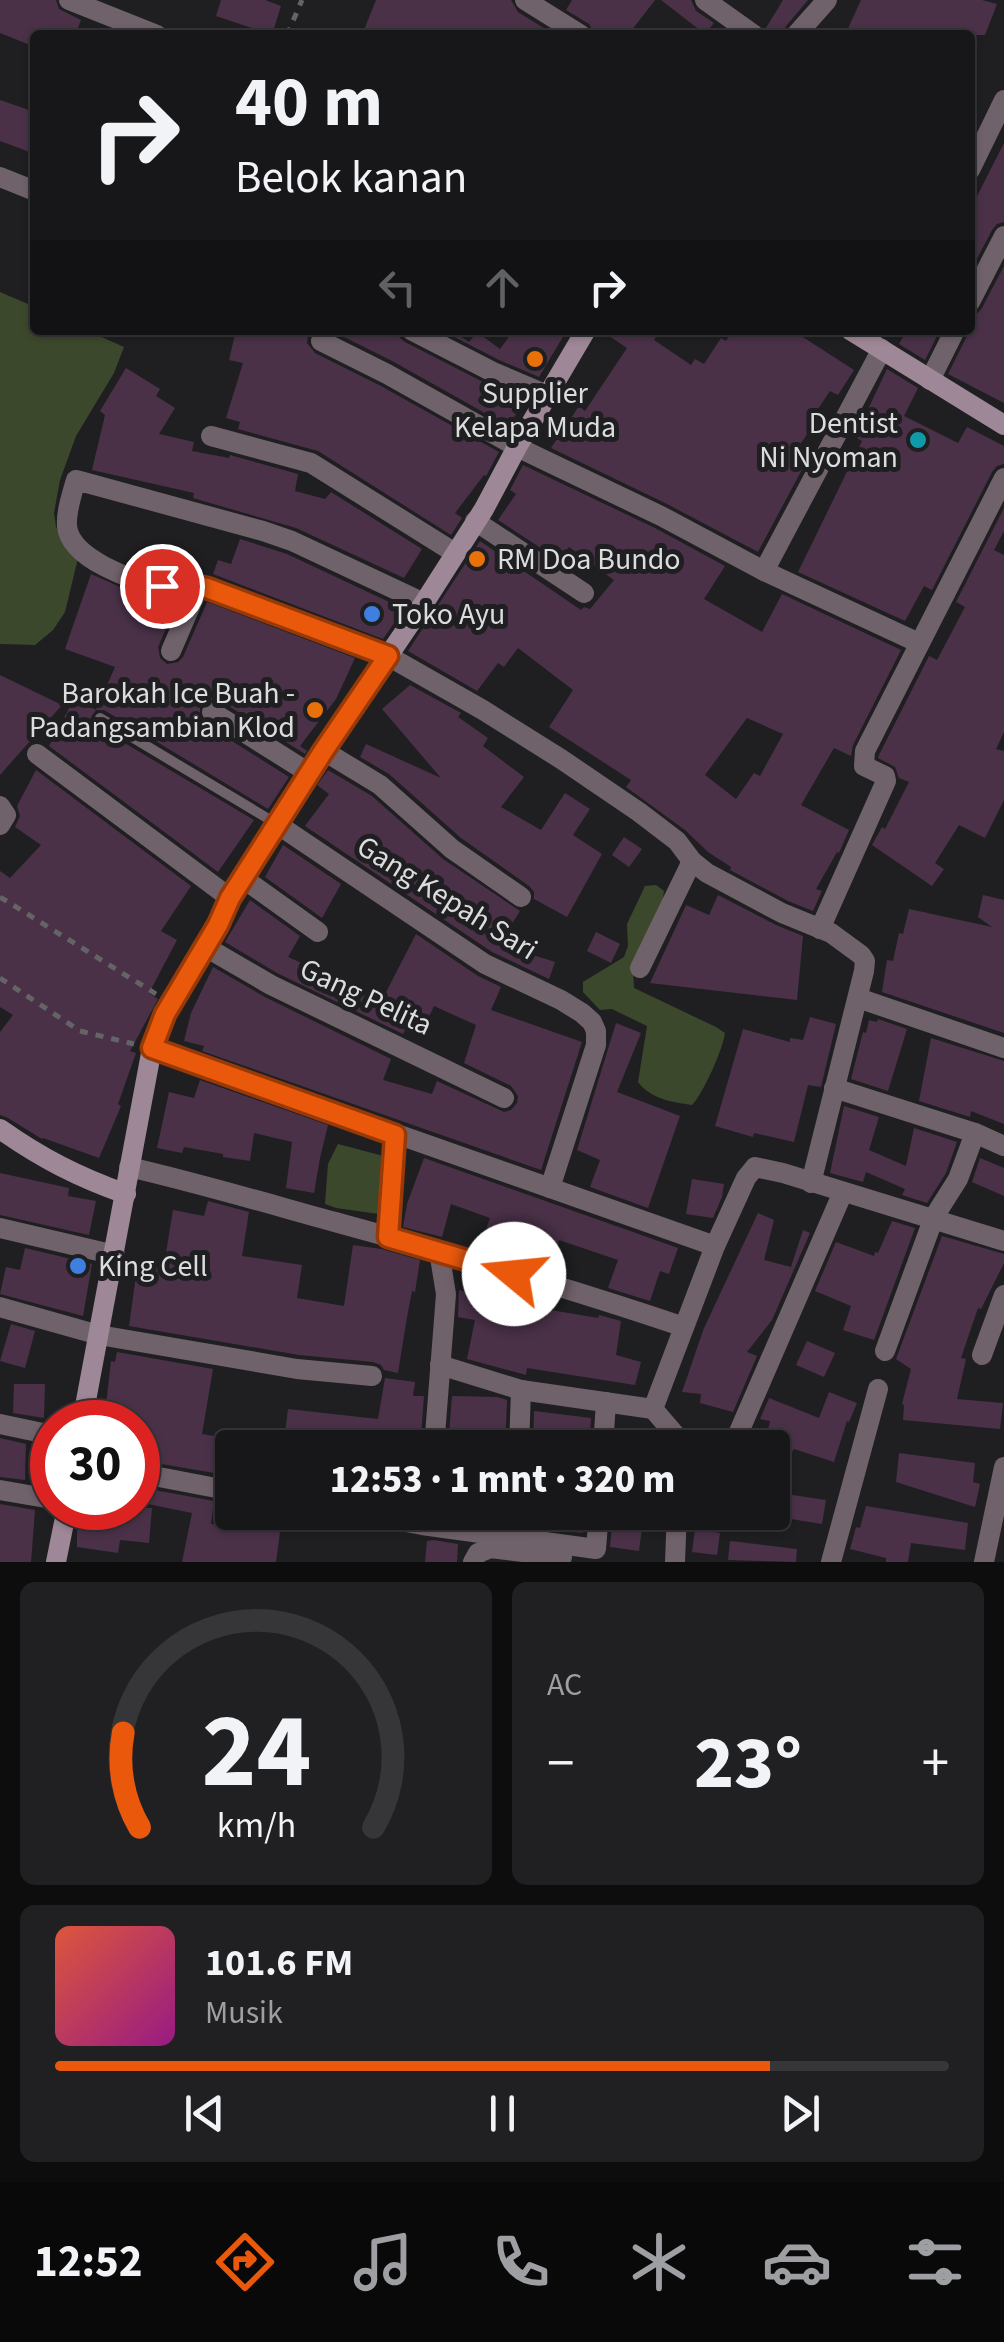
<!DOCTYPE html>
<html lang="id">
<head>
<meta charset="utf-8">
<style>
  :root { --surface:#17171a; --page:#202023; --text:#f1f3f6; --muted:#9e9fa2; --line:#363639; --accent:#ea580c }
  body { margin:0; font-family:"Source Sans 3",sans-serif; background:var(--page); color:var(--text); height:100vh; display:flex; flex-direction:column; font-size:38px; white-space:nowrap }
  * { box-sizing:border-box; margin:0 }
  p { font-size:32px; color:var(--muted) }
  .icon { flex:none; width:55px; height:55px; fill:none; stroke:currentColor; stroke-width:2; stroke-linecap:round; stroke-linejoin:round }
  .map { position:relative; height:1562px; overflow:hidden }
  .details { display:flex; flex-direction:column; gap:20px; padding:20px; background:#0d0d0e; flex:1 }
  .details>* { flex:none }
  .banner { position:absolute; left:30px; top:30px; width:945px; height:305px; border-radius:10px; box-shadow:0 2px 8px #0004,0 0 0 2px var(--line); background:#17171a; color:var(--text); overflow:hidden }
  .speed { position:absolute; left:30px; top:1400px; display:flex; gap:20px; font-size:50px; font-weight:700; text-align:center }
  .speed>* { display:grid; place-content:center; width:130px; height:130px; border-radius:50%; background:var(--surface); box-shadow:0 2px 8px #0004,0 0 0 2px var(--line); line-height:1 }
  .speed .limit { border:15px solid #d22; background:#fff; color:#111 }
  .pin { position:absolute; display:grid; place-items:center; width:85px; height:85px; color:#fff; margin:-42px; border:5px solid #fff; border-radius:50%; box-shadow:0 2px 10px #0007 }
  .me { position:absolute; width:110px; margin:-55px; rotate:287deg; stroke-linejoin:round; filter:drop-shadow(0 0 8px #0008) }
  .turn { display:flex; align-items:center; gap:35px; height:210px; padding:0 40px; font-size:45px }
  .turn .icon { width:130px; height:130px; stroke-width:2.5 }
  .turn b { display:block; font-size:70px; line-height:85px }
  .lanes { display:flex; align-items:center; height:95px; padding:0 40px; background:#0003; justify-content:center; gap:50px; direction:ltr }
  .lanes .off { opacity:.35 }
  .big { font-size:75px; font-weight:800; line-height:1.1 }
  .details .card { flex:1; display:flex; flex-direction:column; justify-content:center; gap:15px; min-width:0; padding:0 35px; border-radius:15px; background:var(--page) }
  .details .dial { align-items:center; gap:0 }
  .dial svg { height:260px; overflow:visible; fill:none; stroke:var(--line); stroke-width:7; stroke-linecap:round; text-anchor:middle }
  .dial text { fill:var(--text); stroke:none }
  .song { display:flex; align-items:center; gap:30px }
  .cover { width:120px; height:120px; border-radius:15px; background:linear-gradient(135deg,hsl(10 70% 55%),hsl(310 70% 35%)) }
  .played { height:10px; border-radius:5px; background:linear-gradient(90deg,var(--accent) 80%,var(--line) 80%) }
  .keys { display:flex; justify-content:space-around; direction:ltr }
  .heat { display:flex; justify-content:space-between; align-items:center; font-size:55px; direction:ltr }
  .details .tiles { flex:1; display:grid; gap:20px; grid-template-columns:1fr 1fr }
  .card:last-child { grid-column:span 2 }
  .trip { position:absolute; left:215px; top:1430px; width:575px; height:100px; border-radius:10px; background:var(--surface); box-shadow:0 2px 8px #0004,0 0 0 2px var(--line); font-weight:800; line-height:100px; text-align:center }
  .tab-bar { display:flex; height:160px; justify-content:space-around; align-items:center; background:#09090a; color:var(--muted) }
  .tab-bar .icon { width:70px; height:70px }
  .tab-bar .active { color:var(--accent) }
  .tab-bar b { font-size:45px; color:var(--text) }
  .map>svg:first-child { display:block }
  .green { fill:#3c482c }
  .building { fill:#4a3148; fill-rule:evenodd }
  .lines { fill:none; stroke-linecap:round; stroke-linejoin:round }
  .path { stroke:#646467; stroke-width:5; stroke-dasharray:8 8; stroke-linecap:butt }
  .lane { stroke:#70626b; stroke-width:10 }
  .street { stroke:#70626b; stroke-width:20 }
  .secondary { stroke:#9e8796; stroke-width:20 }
  .route-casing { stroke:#983908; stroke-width:25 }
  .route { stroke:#ea580c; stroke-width:18 }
  .food-dot { fill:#e8710a; stroke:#1f1f22; stroke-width:4 }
  .culture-dot { fill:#0f9aa8; stroke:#1f1f22; stroke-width:4 }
  .shop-dot { fill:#3f7fe0; stroke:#1f1f22; stroke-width:4 }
  .labels { text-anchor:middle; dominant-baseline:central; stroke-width:10; stroke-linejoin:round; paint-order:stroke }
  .poi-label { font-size:30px; fill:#dbdcde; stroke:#1f1f22; text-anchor:start }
  .street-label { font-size:30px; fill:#dbdcde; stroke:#1f1f22 }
</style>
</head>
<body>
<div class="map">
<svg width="1004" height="1562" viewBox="0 0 1004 1562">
  <rect width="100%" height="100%" fill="#1f1f22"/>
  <g class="green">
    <path d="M0 292 35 307V330H86L124 347 114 373 76 436 60 480 54 513 56 527 78 558 65 612 53 630 35 645 0 644Z"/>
    <path d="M656 885 664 891 662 907 633 969 634 988 716 1027 725 1033C723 1049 703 1094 692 1105 672 1102 651 1099 638 1082L647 1026 612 1009 600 1010 583 992V982L624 957 628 946 627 924 645 886Z"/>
    <path d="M338 1144 387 1157 382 1210 379 1214 336 1208 325 1204 328 1164Z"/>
  </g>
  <g class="building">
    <path d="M0 0H56L59 9 81 20 75 35H35V47L0 33Z"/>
    <path d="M221 0H265L281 6 272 35 216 16Z"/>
    <path d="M376 0H511L518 12 555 35H362Z"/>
    <path d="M572 0H655L628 35H595L589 24 566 10Z"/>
    <path d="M661 0H691L696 11 714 23 705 34Z"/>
    <path d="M783 0H808L786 26 783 35H768L766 28Z"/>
    <path d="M861 0H982L997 4 985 35H845Z"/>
    <path d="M0 100 35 112V154L0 141Z"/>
    <path d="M1004 143V222L997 224 992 230 970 272V210Z"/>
    <path d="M1004 266V403L948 374 970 330V316L977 314 982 308Z"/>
    <path d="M236 330H313L308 336 307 343 315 353 381 386 499 452 486 476 484 475 455 513 462 518 451 535 318 451 238 429 240 422 226 418 243 363 229 360Z"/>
    <path d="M330 330H397L399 337 405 342 487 384 525 401 508 426 394 362Z"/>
    <path d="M441 330H451L469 342 477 332 500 349 514 330H567L539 377 499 360Z"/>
    <path d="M600 330H660L654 340 691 365 695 359 704 364 721 338 726 341 733 330H792L854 370 838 395 830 391 810 421 814 424 799 446 803 449 798 457 806 462 758 552 667 504 551 448 579 406 585 411 627 348Z"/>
    <path d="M907 330H940L925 360 899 344Z"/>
    <path d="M126 368 160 389 156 396 175 408 159 434 194 442 192 451 229 458 230 455 298 474 295 491 325 499 331 492 422 549 404 578 296 528 193 498 194 493 92 470 105 415 100 411Z"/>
    <path d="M887 369 918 388 904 416 958 443 967 427 1004 446V464L997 466 992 472 932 590 924 586 905 621 798 572 862 441 855 437Z"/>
    <path d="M523 465 655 528 725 566 704 599 762 632 782 594 901 650 853 745 851 756 834 748 801 805 849 830 839 853 837 852 816 889 822 891 813 911 788 901 730 870 731 867 708 852 685 830 626 787 631 780 549 727 573 690 518 648 504 667 498 663 477 691 408 651 480 541 581 610 584 607 590 609 614 580 569 547 559 560 498 520 516 494 510 490ZM747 718 783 734 760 776 754 773 736 799 705 775Z"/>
    <path d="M1004 508V531L994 550 1004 555V732L996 749 1004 751V800L985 838 959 825 935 863 944 869 932 886 872 845 882 827 885 829 909 782 899 778 895 767 878 758 879 755 929 656 937 660 965 607 956 602Z"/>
    <path d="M240 539 287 554 404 609 383 639 213 574 218 560 231 564Z"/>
    <path d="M91 574 131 592 159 600 178 601 158 647 160 658 167 664 178 662 183 657 207 602 355 658 336 699 300 746 307 751 305 754 219 700H206L200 706V718L205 724 289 777 268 809 104 710H96L115 667 65 649Z"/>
    <path d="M0 675 62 705 0 775Z"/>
    <path d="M410 685 461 713 458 717 488 738 483 746 524 777 501 807 541 830 565 793 590 809 573 835 602 854 567 917 534 899V892L529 886 461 838 389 774 360 757 366 744 441 778 382 709Z"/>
    <path d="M75 697 96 710 91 717 96 726 254 820 218 872 49 746Z"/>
    <path d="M36 770 191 886 161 931 177 940 149 993 158 999 130 1051 136 1053 118 1104 121 1106 99 1158 43 1138 42 1139 8 1118 0 1115V1032L13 1015 0 1007V871L10 878 41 845 15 827 20 816 17 806Z"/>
    <path d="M328 770 372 796 443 859 520 911 499 944 555 962 549 979 492 952 305 826 329 794 317 785Z"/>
    <path d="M624 837 642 849 629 867 612 855Z"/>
    <path d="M283 845 341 884 322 918 265 877Z"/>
    <path d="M718 895 776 925 803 936 797 1000 650 983 686 905 709 915Z"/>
    <path d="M983 895 1004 900V1033L882 992 887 960 893 961 899 933 903 934 909 909 992 927 978 917Z"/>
    <path d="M250 900 300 936 288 957 324 973 325 972 346 984 347 980 383 998 416 934 478 976 501 987 491 1010 582 1042 541 1170 202 1051 204 1046 184 1041 191 1013 213 967 265 997 391 1059 383 1080 432 1094 437 1081 504 1112 511 1110 517 1103 518 1096 511 1086 464 1063 476 1025 434 1006 428 1019 416 1014 415 1017 413 1016 403 1034 277 973 225 942Z"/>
    <path d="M596 932 620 944 611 963 587 951Z"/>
    <path d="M810 1017 836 1024 821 1087 808 1085 794 1142 754 1133 753 1137 715 1126 743 1029 790 1042V1038L803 1040Z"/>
    <path d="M878 1019 907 1029 888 1091 851 1079 863 1032 866 1033 869 1020 877 1022Z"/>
    <path d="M616 1023 641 1033 617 1092 680 1116 648 1208 590 1187 600 1160 577 1150Z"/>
    <path d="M931 1038 1004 1061V1124L971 1111 970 1117 919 1101Z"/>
    <path d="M200 1080 328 1125 320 1158 314 1193 286 1188 292 1142 254 1133 250 1161 223 1157V1154L184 1147 182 1153 157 1148 169 1092 194 1098Z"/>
    <path d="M844 1106 879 1117 869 1150 906 1166 914 1128 957 1142 946 1173 927 1203 902 1195 905 1189 866 1172 863 1182 830 1173Z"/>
    <path d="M424 1158 678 1248 669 1274 660 1271 650 1301 608 1288 618 1260 559 1240 550 1269 512 1255 513 1252 482 1241 490 1218 451 1204 442 1237 403 1227 407 1204Z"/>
    <path d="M980 1158 1004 1168V1196L972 1182Z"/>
    <path d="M0 1173 69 1188 68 1196 96 1201 89 1235 0 1215Z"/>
    <path d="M692 1179 724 1184 722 1197 713 1218 686 1214Z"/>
    <path d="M208 1201 249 1212 242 1256 302 1265 297 1298 344 1306 353 1245 381 1249 420 1260 415 1292 412 1291 407 1317 398 1373 384 1370 381 1365 373 1362 299 1355 129 1326 138 1261 164 1265 173 1210 204 1216Z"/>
    <path d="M758 1213 774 1220 764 1260 791 1267 803 1230 810 1233 772 1320 747 1352 757 1356 733 1412 700 1403 701 1394 682 1392 704 1328Z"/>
    <path d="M892 1221 915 1228 874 1340 843 1330 851 1306 815 1291 836 1242 874 1256 875 1252 878 1253Z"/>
    <path d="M942 1236 1004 1254V1263L981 1309 978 1308 961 1358 966 1359 957 1399 1003 1403 1000 1429 903 1420 904 1405 902 1404 911 1369 896 1359Z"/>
    <path d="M25 1248 92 1264 83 1316 0 1294 6 1267 20 1270Z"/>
    <path d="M459 1290 551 1308V1310L598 1318 599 1315 621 1321 616 1355 641 1362 635 1385 527 1368 526 1375 467 1359 475 1320 458 1317Z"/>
    <path d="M11 1324 35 1331 25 1368 0 1361Z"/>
    <path d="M807 1341 835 1353 824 1377 796 1365Z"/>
    <path d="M117 1352 213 1369 202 1434 232 1439V1476L138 1460V1422H104L111 1361 115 1362Z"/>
    <path d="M385 1378 415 1382 413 1396H424L420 1448H370L371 1442 285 1433 288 1409 378 1419Z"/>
    <path d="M14 1384H45L44 1418 13 1413Z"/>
    <path d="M829 1392 857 1403 849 1422 847 1421 834 1462 794 1449 772 1481V1448H764L770 1421 760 1419 769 1398 819 1418Z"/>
    <path d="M452 1396 497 1397 507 1400 505 1448H448Z"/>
    <path d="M534 1411 591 1418 589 1448H561L562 1445 533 1442Z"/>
    <path d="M0 1438 26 1444 25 1480 0 1477Z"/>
    <path d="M899 1453 975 1463 973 1482 980 1484 975 1507 896 1482Z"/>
    <path d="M138 1487 214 1501 211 1524 280 1532 276 1562H182L192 1513 138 1502Z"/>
    <path d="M772 1492 826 1500 822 1524 772 1516Z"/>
    <path d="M0 1504 35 1510 31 1562H0Z"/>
    <path d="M866 1506 968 1523 965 1550 911 1543 908 1562H886V1558L850 1549 856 1527 860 1528Z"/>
    <path d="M94 1508H152L149 1543 120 1540 118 1553 77 1547V1530H91Z"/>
    <path d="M460 1512H503V1522L435 1513Z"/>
    <path d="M558 1512 585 1514 583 1533 555 1530Z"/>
    <path d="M613 1512H644L639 1551 610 1547Z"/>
    <path d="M695 1529 720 1533 717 1555 692 1552Z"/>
    <path d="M433 1540 458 1544 457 1562H425L427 1541Z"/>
    <path d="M730 1541 797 1549 796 1562 728 1560Z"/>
  </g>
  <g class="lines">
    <g class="path">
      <path d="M287 35 302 0"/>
      <path d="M0 897 156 994"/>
      <path d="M0 978 80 1031 134 1044"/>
    </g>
    <path class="lane" d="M100 718 277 824"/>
    <g class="street">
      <path d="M69 0 157 35"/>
      <path d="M525 0 581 35"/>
      <path d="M705 0 754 35"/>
      <path d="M796 35 827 0"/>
      <path d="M970 170 1004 100"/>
      <path d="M0 177 35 191"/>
      <path d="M970 302 1004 236"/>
      <path d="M411 330 493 372 547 395"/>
      <path d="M321 341 387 374 517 447 661 516 764 571 919 643"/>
      <path d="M930 380 955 330"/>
      <path d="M211 436 311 463 455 553"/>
      <path d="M475 521 584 593"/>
      <path d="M764 571 882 349"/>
      <path d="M424 603 292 541 263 531 76 480C72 494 66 511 67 526 70 559 133 581 161 586 176 589 192 584 207 587L388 656 483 710 561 759 639 812 677 841 692 861 707 873 782 913 831 933 861 955 865 961 864 971 811 1183"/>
      <path d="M171 651 195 595 197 585"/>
      <path d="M212 712 309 773"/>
      <path d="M324 751 380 785 452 849 521 897"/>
      <path d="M37 754 230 898"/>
      <path d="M0 806 6 815 0 825"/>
      <path d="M277 824 485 964 561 1000 582 1013 592 1022 596 1031V1045L550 1188"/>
      <path d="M244 879 318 932"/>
      <path d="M820 929 886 781 885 776 864 766 865 751 1004 478"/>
      <path d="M204 946 271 985 504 1098"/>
      <path d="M640 968 692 861"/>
      <path d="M858 998 1004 1048"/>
      <path d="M152 1048 715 1246"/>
      <path d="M834 1088 975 1133 1004 1146"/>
      <path d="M129 1167C198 1183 266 1203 335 1222 452 1254 569 1288 684 1327"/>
      <path d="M0 1228 115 1255"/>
      <path d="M389 1237 395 1135"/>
      <path d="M0 1307 99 1335 297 1369 372 1376"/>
      <path d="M885 1351 934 1217 958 1179 975 1133"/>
      <path d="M982 1355 1004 1295"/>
      <path d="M440 1365 521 1390 653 1409 684 1445 704 1448"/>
      <path d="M653 1409 715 1246 746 1178 755 1167 783 1173 1004 1241"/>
      <path d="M0 1424 52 1435"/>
      <path d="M434 1448 446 1294 439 1251"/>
      <path d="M519 1448 521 1390"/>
      <path d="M603 1448 606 1402"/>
      <path d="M732 1448 843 1192"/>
      <path d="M138 1473 232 1491"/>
      <path d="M0 1490 52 1499"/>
      <path d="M352 1512 422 1525 596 1549 599 1512"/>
      <path d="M516 1537 517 1512"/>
      <path d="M473 1562 478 1553 491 1548 562 1557"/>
      <path d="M675 1562 677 1512"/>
      <path d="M831 1562 878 1389"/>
      <path d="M984 1562 1004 1467"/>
    </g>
    <g class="secondary">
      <path d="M850 330 1004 425"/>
      <path d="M0 1129C41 1158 78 1177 126 1194"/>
      <path d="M82 1422 152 1048 165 1014 217 925 230 898 309 773 424 603 484 509 517 447 586 330"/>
      <path d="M56 1562 67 1508"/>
    </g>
  </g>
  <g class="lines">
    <defs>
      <path id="route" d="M162 586C178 588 193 584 207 588L388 656 324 750 230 898 218 925 165 1014 152 1048 395 1135 388 1237 514 1274"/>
    </defs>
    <use href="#route" class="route-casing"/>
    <use href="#route" class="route"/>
  </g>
  <g class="food-dot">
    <circle cx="535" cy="359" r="10"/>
    <circle cx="477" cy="559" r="10"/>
    <circle cx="315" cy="710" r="10"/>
  </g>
  <circle class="culture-dot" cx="918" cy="440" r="10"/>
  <g class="shop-dot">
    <circle cx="372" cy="614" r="10"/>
    <circle cx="78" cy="1266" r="10"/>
  </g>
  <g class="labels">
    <g class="poi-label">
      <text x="535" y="393" text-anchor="middle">Supplier<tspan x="535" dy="34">Kelapa Muda</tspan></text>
      <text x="898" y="423" text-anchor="end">Dentist<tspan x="898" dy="34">Ni Nyoman</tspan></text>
      <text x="497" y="559">RM Doa Bundo</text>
      <text x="392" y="614">Toko Ayu</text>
      <text x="295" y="693" text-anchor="end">Barokah Ice Buah -<tspan x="295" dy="34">Padangsambian Klod</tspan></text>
      <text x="98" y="1266">King Cell</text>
    </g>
    <g class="street-label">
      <text transform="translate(447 898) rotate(32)">Gang Kepah Sari</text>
      <text transform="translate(366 997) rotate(25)">Gang Pelita</text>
    </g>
  </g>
</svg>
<div class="speed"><div class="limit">30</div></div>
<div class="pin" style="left:162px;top:586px;background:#d93025"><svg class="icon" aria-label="arrive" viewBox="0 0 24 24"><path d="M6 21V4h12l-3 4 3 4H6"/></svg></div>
<svg class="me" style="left:514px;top:1274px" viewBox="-20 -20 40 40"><circle r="19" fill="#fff"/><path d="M0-13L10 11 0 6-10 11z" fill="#ea580c"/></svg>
<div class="trip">12:53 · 1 mnt · 320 m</div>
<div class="banner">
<div class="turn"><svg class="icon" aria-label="right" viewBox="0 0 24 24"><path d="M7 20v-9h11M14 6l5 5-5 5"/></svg><div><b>40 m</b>Belok kanan</div></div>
<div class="lanes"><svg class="icon off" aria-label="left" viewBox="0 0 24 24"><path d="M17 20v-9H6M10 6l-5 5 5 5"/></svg><svg class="icon off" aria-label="ahead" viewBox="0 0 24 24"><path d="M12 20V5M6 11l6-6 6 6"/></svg><svg class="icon" aria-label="right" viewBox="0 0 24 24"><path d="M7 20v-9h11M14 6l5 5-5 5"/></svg></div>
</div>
</div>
<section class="details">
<div class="tiles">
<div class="card dial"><svg viewBox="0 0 100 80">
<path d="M14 69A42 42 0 1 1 86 69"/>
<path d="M14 69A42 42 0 0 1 9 40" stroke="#ea580c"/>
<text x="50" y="56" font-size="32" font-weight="700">24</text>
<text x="50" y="72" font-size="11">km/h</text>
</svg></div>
<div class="card"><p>AC</p>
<div class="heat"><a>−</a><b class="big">23°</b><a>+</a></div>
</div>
<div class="card">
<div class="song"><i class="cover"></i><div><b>101.6 FM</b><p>Musik</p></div></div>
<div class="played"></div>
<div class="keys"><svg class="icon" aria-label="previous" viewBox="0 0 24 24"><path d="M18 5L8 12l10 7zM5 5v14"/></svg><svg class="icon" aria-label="pause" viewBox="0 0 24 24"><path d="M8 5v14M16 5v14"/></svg><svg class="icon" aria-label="next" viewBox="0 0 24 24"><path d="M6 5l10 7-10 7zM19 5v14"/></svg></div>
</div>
</div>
</section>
<nav class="tab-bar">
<b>12:52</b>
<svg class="icon active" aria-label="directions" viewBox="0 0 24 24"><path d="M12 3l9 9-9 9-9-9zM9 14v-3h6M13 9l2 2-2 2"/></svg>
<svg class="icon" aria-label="music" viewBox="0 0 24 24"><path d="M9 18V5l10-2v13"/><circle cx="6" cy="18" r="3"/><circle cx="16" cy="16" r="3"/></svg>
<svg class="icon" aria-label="phone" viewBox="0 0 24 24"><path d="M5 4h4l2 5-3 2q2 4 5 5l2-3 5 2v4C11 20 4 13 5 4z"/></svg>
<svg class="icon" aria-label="climate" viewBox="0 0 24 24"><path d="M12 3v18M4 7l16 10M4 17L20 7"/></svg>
<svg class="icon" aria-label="car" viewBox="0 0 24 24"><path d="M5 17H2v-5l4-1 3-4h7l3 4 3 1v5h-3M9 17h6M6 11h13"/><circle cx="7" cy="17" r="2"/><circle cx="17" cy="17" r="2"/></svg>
<svg class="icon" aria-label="filters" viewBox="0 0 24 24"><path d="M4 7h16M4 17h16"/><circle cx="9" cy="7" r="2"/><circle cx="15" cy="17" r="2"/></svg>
</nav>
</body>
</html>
